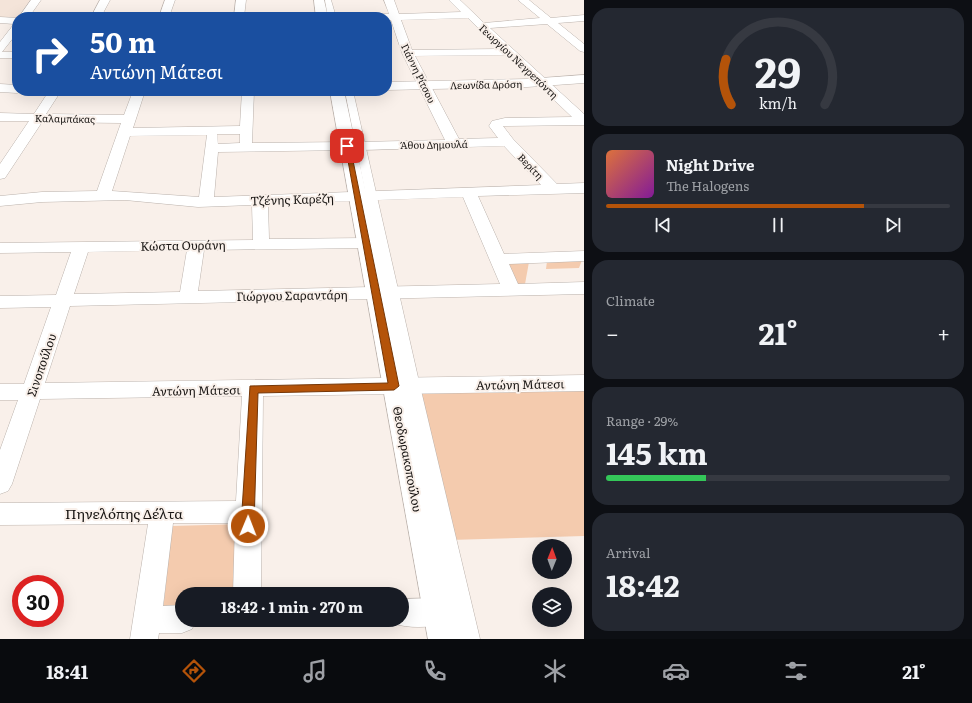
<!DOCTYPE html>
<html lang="en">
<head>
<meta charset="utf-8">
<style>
  :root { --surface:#171b24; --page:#242831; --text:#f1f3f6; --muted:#9ea1a6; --line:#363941; --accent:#b45309 }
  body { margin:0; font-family:Literata,serif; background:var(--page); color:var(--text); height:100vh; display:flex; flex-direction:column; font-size:15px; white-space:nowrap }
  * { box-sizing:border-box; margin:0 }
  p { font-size:13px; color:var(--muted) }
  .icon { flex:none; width:22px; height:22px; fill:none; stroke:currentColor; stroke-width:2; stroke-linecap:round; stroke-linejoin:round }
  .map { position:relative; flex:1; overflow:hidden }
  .panel { display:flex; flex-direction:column; gap:8px; padding:8px; background:#0d0f14; width:388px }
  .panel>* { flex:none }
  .guide { position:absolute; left:12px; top:12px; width:380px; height:84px; border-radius:16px; box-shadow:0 4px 16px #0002; background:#1a4fa0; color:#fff; overflow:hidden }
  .needle { width:26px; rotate:1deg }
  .buttons { position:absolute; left:532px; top:539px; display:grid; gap:8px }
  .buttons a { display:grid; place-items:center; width:40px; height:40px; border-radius:50%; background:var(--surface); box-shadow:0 4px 16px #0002; font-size:20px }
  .speed { position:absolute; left:12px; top:575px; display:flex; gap:8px; font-size:20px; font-weight:700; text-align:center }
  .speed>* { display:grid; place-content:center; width:52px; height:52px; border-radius:50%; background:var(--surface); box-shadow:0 4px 16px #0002; line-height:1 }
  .speed .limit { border:6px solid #d22; background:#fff; color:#111 }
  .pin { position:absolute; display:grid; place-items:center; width:34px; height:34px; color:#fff; margin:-17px; border-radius:8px; box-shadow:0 2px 6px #0006 }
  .me { position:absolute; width:44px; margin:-22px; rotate:1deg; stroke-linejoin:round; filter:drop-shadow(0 0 3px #0008) }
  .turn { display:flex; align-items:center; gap:14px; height:84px; padding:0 12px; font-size:18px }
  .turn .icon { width:52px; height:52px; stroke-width:2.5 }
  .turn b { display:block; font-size:28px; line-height:34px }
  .big { font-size:30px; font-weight:700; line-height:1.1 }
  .panel .card { flex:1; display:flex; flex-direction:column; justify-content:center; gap:6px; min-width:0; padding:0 14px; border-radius:16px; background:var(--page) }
  .panel .dial { align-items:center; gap:0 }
  .dial svg { height:104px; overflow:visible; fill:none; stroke:var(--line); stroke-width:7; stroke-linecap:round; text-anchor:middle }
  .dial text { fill:var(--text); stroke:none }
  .song { display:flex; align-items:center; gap:12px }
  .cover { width:48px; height:48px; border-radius:6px; background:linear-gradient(135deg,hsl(20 70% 55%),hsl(290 70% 35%)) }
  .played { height:4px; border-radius:2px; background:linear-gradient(90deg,var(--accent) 75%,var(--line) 75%) }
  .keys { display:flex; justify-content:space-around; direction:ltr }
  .heat { display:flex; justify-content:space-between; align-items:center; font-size:22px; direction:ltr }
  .charge { height:6px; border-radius:3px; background:linear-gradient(90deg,#34c759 29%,var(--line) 0) }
  .trip { position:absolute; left:175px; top:587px; width:234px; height:40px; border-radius:20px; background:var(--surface); box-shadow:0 4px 16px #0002; font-weight:700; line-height:40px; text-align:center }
  .tab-bar { display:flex; height:64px; justify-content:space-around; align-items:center; background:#090b0e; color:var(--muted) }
  .tab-bar .icon { width:28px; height:28px }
  .tab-bar .on { color:var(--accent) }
  .tab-bar b { font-size:18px; color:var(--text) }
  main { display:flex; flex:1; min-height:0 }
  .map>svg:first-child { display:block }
  .built { fill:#f4e4d9 }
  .green { fill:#f4cbae }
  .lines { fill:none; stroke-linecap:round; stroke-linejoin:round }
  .pedestrian-casing { stroke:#bbb2ac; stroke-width:1 }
  .minor-casing { stroke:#bbb2ac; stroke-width:1 }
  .tertiary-casing { stroke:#bbb2ac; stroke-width:1 }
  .pedestrian { fill:#fff; fill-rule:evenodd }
  .minor { fill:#fff; fill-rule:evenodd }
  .tertiary { fill:#fff; fill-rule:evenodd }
  .route { fill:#b45309; stroke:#753606 }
  .labels { text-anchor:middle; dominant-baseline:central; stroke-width:4; stroke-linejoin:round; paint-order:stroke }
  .far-street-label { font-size:10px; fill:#181513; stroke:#f9f0ea }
  .street-label { font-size:12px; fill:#181513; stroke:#f9f0ea }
  .near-street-label { font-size:14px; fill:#181513; stroke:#f9f0ea }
</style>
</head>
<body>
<main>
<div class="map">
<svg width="584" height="639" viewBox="0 0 584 639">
  <rect width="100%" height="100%" fill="#f9f0ea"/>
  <path class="built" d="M0 0H30L17 18 0 17Z"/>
  <g class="green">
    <path d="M582 260 579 268 546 269 547 261Z"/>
    <path d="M529 262 525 284 512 285 503 263Z"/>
    <path d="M584 389V536L450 540 417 393Z"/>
    <path d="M243 524 241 594H182V611H163L172 526Z"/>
  </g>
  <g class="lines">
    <defs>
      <g id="pedestrian">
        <path d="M325 0H331L336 17H328Z"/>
        <path d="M345 91H353L420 386 480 639H458L404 386Z"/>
      </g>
      <g id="minor">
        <path d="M31 0H41L29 17H19Z"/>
        <path d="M100 0H110L101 17H91Z"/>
        <path d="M165 0H175L169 17H159Z"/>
        <path d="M236 0H246L244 17H234Z"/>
        <path d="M384 0H394L399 14 461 12 449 0H460L484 23 540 18 518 0H529L551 18 584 15V21L558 23 584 44V52L580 51 547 24 490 28 584 114V125L503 126 513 139 557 184 584 183V193L478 196 504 254 584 251V261L509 264 518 284 584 282V294L70 306 45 383 584 375V391L263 396 261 594H233L235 523H173L163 606 182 605V620H196L192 629 182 633H159L158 639H130L148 524 0 525V503L236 501 242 396 40 399 12 484 8 491 0 494V450L18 400H0V384H24L51 307 0 308V296L56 295 71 252 0 253V243L253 240 252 205 198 207 125 200 42 202 0 206V196L42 192 97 191 121 123 42 122 5 178 0 179V164L29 121H0V113L34 114 49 91H61L46 114 124 115 133 91H145L133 128 240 126 242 91H254L252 143 347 142 354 145 360 142 445 140 402 53 391 20H387V17H375L380 14H389ZM468 18 500 49 412 50 401 20ZM507 55 572 117 505 118 492 121 489 126 498 138 459 139 415 56ZM217 134H240V143L218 144ZM207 135 199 197 112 191 130 136ZM504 146 541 185 214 197 218 152 347 150 354 147 360 150ZM463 197 500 284 198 291 204 250 366 248 372 247 374 243 372 239 366 238 269 239 268 204ZM187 250 180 292 74 294 88 252Z"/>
        <path d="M0 17 17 18V33L2 52H17V58H0V42L14 24 0 23Z"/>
        <path d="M439 598 449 602 453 612 449 622C432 628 409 629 392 623L391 620H402V599Z"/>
      </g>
      <g id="tertiary">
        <path d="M314 0H324L328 17H316Z"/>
        <path d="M584 75V83L527 87 387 90V82L527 79Z"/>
        <path d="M0 84 17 85V91H23L17 93 0 92Z"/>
        <path d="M330 91H344L462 639H428Z"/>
      </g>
    </defs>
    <use href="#pedestrian" class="pedestrian-casing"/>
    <use href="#minor" class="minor-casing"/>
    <use href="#tertiary" class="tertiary-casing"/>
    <use href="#pedestrian" class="pedestrian"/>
    <use href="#minor" class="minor"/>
    <use href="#tertiary" class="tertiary"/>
  </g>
  <path class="route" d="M345 144 350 146 399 386 394 390 258 393 254 526 252 530 248 531 243 530 241 526 250 386 388 383Z"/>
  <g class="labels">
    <g class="far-street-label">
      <text transform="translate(519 61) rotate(43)">Γεωργίου Νεγρεπόντη</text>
      <text transform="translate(419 73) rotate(64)">Γιάννη Ρίτσου</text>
      <text transform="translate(486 84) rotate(-1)">Λεωνίδα Δρόση</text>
      <text transform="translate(65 118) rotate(1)">Καλαμπάκας</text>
      <text transform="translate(434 144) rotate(-1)">Άθου Δημουλά</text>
      <text transform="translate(531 166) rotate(46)">Βερίτη</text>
    </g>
    <g class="street-label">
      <text transform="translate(292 199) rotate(-2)">Τζένης Καρέζη</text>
      <text transform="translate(183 245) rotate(-1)">Κώστα Ουράνη</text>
      <text transform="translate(292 295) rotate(-1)">Γιώργου Σαραντάρη</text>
      <text transform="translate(41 365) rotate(-71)">Σινοπούλου</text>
      <text transform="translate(520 384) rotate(-1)">Αντώνη Μάτεσι</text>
      <text transform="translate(196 390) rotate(-1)">Αντώνη Μάτεσι</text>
      <text transform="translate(408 459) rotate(79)">Θεοδωρακοπούλου</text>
    </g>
    <g class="near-street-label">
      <text x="124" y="513">Πηνελόπης Δέλτα</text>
    </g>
  </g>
</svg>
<div class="buttons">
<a><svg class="needle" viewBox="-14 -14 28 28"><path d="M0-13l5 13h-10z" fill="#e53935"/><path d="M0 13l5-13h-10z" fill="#9ea1a6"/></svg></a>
<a><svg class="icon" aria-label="layers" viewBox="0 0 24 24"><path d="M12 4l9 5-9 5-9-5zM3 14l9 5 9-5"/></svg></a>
</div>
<div class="speed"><div class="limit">30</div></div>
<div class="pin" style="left:347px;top:146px;background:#d93025"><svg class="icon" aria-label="arrive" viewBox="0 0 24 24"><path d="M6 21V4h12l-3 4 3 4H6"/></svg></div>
<svg class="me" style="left:248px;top:526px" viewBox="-20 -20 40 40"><circle r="17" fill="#b45309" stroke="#fff" stroke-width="3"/><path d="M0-11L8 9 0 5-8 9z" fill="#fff"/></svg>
<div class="trip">18:42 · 1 min · 270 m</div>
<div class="guide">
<div class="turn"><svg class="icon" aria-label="right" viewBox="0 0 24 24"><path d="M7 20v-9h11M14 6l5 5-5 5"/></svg><div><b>50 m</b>Αντώνη Μάτεσι</div></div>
</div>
</div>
<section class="panel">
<div class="card dial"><svg viewBox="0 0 100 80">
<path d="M14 69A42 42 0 1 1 86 69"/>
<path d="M14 69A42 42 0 0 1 10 34" stroke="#b45309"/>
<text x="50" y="56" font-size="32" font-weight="700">29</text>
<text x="50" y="72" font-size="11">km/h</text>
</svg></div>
<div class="card">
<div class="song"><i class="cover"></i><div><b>Night Drive</b><p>The Halogens</p></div></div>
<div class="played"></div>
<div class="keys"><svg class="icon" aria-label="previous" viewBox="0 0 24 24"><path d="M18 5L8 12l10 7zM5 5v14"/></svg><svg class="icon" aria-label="pause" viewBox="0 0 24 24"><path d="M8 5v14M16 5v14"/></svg><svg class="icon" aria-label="next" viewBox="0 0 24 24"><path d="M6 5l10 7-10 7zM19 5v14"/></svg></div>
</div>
<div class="card"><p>Climate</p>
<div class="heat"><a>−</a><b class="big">21°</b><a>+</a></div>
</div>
<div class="card"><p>Range · 29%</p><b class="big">145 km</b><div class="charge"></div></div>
<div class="card"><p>Arrival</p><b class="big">18:42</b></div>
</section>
</main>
<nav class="tab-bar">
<b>18:41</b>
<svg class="icon on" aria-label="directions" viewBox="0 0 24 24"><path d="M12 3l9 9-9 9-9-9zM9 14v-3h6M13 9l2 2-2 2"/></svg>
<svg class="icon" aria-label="music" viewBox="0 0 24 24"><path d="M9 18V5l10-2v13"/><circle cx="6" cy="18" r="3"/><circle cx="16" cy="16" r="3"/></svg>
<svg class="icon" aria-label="phone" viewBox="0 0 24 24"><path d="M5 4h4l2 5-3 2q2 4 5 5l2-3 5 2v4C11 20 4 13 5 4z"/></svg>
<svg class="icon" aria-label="climate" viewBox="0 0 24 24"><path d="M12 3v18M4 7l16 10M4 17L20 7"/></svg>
<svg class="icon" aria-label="car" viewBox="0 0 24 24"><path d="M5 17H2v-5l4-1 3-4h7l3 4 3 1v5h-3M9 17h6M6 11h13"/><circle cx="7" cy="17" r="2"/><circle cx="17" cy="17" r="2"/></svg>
<svg class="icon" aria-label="filters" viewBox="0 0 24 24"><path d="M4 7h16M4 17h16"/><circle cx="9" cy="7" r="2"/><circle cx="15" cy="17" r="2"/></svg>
<b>21°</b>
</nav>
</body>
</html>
